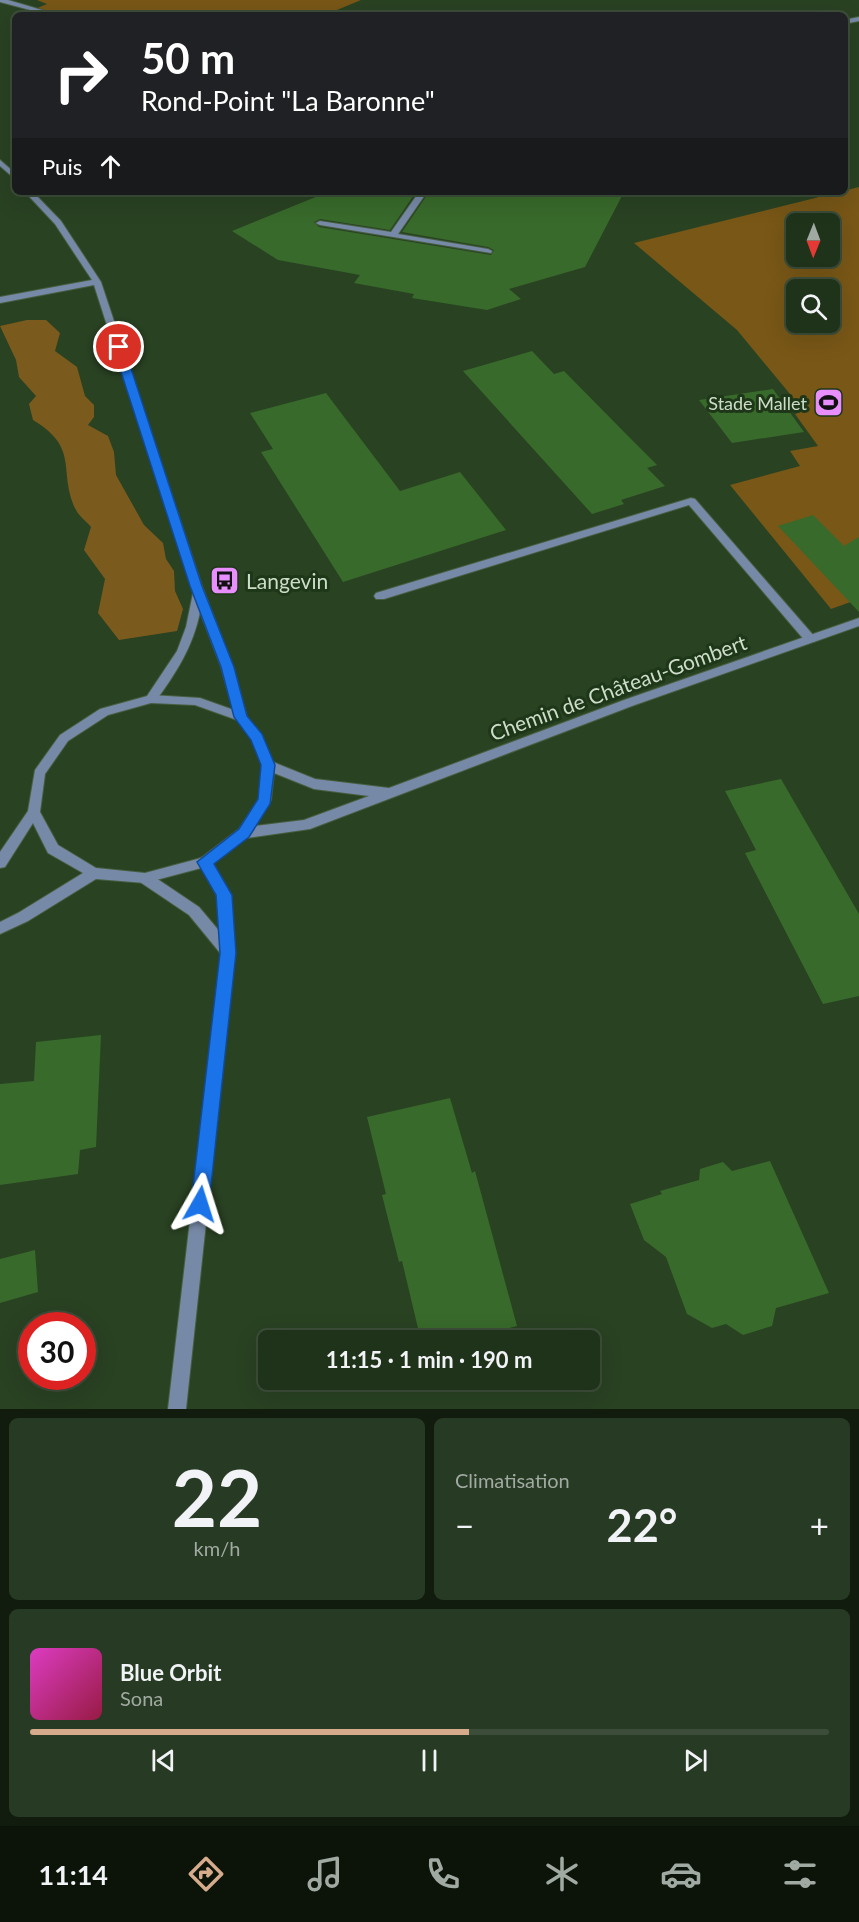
<!DOCTYPE html>
<html lang="fr">
<head>
<meta charset="utf-8">
<style>
  :root { --surface:#1f321a; --page:#273a23; --text:#f1f3f6; --muted:#a1aaa2; --line:#3c4d39; --accent:#d6ab8b }
  body { margin:0; font-family:Lato,sans-serif; background:var(--page); color:var(--text); height:100vh; display:flex; flex-direction:column; font-size:22px; white-space:nowrap }
  * { box-sizing:border-box; margin:0 }
  p { font-size:20px; color:var(--muted) }
  .icon { flex:none; width:33px; height:33px; fill:none; stroke:currentColor; stroke-width:2; stroke-linecap:round; stroke-linejoin:round }
  .map { position:relative; height:1409px; overflow:hidden }
  .sheet { display:flex; flex-direction:column; gap:9px; padding:9px; background:#111c0e; flex:1 }
  .sheet>* { flex:none }
  .guide { position:absolute; left:12px; top:12px; width:836px; height:183px; border-radius:9px; box-shadow:0 6px 24px #0002,0 0 0 2px var(--line); background:#202124; color:#fff; overflow:hidden }
  .needle { width:39px; rotate:181deg }
  .tools { position:absolute; left:786px; top:213px; display:grid; gap:12px }
  .tools a { display:grid; place-items:center; width:54px; height:54px; border-radius:9px; background:var(--surface); box-shadow:0 6px 24px #0002,0 0 0 2px var(--line); font-size:30px }
  .speed { position:absolute; left:18px; top:1312px; display:flex; gap:12px; font-size:30px; font-weight:700; text-align:center }
  .speed>* { display:grid; place-content:center; width:78px; height:78px; border-radius:50%; background:var(--surface); box-shadow:0 6px 24px #0002,0 0 0 2px var(--line); line-height:1 }
  .speed .limit { border:9px solid #d22; background:#fff; color:#111 }
  .pin { position:absolute; display:grid; place-items:center; width:51px; height:51px; color:#fff; margin:-26px; border:3px solid #fff; border-radius:50%; box-shadow:0 2px 6px #0007 }
  .me { position:absolute; width:66px; margin:-33px; rotate:6deg; stroke-linejoin:round; filter:drop-shadow(0 0 4px #0008) }
  .turn { display:flex; align-items:center; gap:21px; height:126px; padding:0 30px; font-size:27px }
  .turn .icon { width:78px; height:78px; stroke-width:2.5 }
  .turn b { display:block; font-size:42px; line-height:51px }
  .then { display:flex; align-items:center; height:57px; padding:0 30px; background:#0003; gap:12px; font-size:22px }
  .big { font-size:45px; font-weight:700; line-height:1.1 }
  .sheet .card { flex:1; display:flex; flex-direction:column; justify-content:center; gap:9px; min-width:0; padding:0 21px; border-radius:9px; background:var(--page) }
  .sheet .dial { align-items:center; gap:0 }
  .dial b { font-size:78px; line-height:1 }
  .song { display:flex; align-items:center; gap:18px }
  .cover { width:72px; height:72px; border-radius:9px; background:linear-gradient(135deg,hsl(310 70% 55%),hsl(340 70% 35%)) }
  .played { height:6px; border-radius:3px; background:linear-gradient(90deg,var(--accent) 55%,var(--line) 55%) }
  .keys { display:flex; justify-content:space-around; direction:ltr }
  .heat { display:flex; justify-content:space-between; align-items:center; font-size:33px; direction:ltr }
  .sheet .tiles { flex:1; display:grid; gap:9px; grid-template-columns:1fr 1fr }
  .card:last-child { grid-column:span 2 }
  .trip { position:absolute; left:258px; top:1330px; width:342px; height:60px; border-radius:9px; background:var(--surface); box-shadow:0 6px 24px #0002,0 0 0 2px var(--line); font-weight:700; line-height:60px; text-align:center }
  .menu { display:flex; height:96px; justify-content:space-around; align-items:center; background:#0c140a; color:var(--muted) }
  .menu .icon { width:42px; height:42px }
  .menu .current { color:var(--accent) }
  .menu b { font-size:27px; color:var(--text) }
  .map>svg:first-child { display:block }
  .green { fill:#785717; fill-rule:evenodd }
  .forest { fill:#7b5a1e }
  .building { fill:#386a2b }
  .lines { fill:none; stroke-linecap:round; stroke-linejoin:round }
  .service-casing { stroke:#475e40; stroke-width:2 }
  .minor-casing { stroke:#475e40; stroke-width:2 }
  .tertiary-casing { stroke:#475e40; stroke-width:2 }
  .service { fill:#7689a6; fill-rule:evenodd }
  .minor { fill:#7689a6; fill-rule:evenodd }
  .tertiary { fill:#7689a6; fill-rule:evenodd }
  .route { fill:#1a73e8; stroke:#114b97; stroke-width:1.5 }
  .labels { text-anchor:middle; dominant-baseline:central; stroke-width:6; stroke-linejoin:round; paint-order:stroke }
  .far-poi-label { font-size:18px; fill:#cdddca; stroke:#1e3718; text-anchor:end }
  .poi-label { font-size:21px; fill:#cdddca; stroke:#1e3718; text-anchor:start }
  .street-label { font-size:21px; fill:#cdddca; stroke:#1e3718 }
</style>
</head>
<body>
<div class="map">
<svg width="859" height="1409" viewBox="0 0 859 1409">
  <rect width="100%" height="100%" fill="#294222"/>
  <g class="green">
    <path d="M37 0H361L325 15H21L47 4Z"/>
    <path d="M859 187V599L831 609 730 485 800 466 790 451 818 446 795 414 804 411 737 330 634 243ZM796 224H830V256H796ZM796 290H830V322H796Z"/>
  </g>
  <path class="forest" d="M27 320H46L60 333 55 351 77 367 85 396 94 405V417L88 425 108 436 114 452 116 475 144 525 163 543 166 559 174 571 175 591 183 609 177 631 119 640 98 613 105 579 84 550 91 527C87 522 79 516 76 510 57 471 81 449 33 420L29 404 36 396 19 377 16 360 0 326Z"/>
  <g class="building">
    <path d="M328 192H416L390 230 320 219 314 222 319 227 491 255 494 250 488 247 402 232 429 192H624L585 267 509 289 521 299 487 310 412 298 414 294 354 283 360 275 278 260 232 231Z"/>
    <path d="M532 351 554 374 564 371 631 439 657 465 647 468 665 486 621 500 624 504 592 514 463 371Z"/>
    <path d="M773 389 804 432 732 443 699 400Z"/>
    <path d="M326 393 400 491 460 472 506 530 343 582 261 452 273 449 250 413Z"/>
    <path d="M813 515 844 546 859 537V612L778 526Z"/>
    <path d="M781 779 859 914V996L823 1004 745 853 756 850 725 791Z"/>
    <path d="M101 1035 96 1147 80 1150 78 1174 0 1185V1084L34 1081 36 1042Z"/>
    <path d="M450 1098 472 1173 475 1171 517 1326 459 1341H421L402 1261 399 1262 382 1195 386 1194 367 1117Z"/>
    <path d="M770 1161 829 1293 776 1308 772 1326 743 1335 726 1324 712 1328 687 1314 666 1257 644 1240 630 1204 662 1194 660 1191 699 1180 700 1169 723 1162 732 1171Z"/>
    <path d="M35 1250 38 1292 0 1303V1259Z"/>
  </g>
  <g class="lines">
    <defs>
      <g id="service">
        <path d="M0 0H8L59 15H49L0 2Z"/>
        <path d="M859 17V21L844 24V20Z"/>
        <path d="M419 192H427L398 234 488 249 492 251 491 253 320 225 316 223 320 221 391 232Z"/>
        <path d="M691 498 695 499 814 636 816 639 814 642H806L689 505 384 599H376L374 596 376 593Z"/>
      </g>
      <g id="minor">
        <path d="M0 160 15 173V179L0 166Z"/>
        <path d="M25 192H33L61 221 101 282 202 586 233 667 247 717 245 720H237L235 717 221 667 200 612C193 647 176 673 155 702H147L145 699 177 651 186 627 193 593 94 285 0 303V297L92 280 55 224Z"/>
        <path d="M205 857 210 858 231 895 235 953 186 1409H168L221 954 189 915 140 882 138 878 140 874 145 873 150 874 199 907 220 932 217 896 198 862 200 858Z"/>
      </g>
      <path id="tertiary" d="M859 618V626L632 706 310 829 247 838 205 867 145 883 96 879 28 921 0 934V922L18 913 83 873 48 853 33 823 5 867 0 868V852L28 811 35 770 60 735 100 709 151 695 200 698 245 714 261 735 273 762 315 779 389 788 624 700ZM151 703 195 705 237 720 252 740 262 765 259 799 239 829 201 858 145 873 96 868 58 845 40 812 45 774 68 741 108 715ZM274 773 314 789 369 796 304 820 255 826 271 800Z"/>
    </defs>
    <use href="#service" class="service-casing"/>
    <use href="#minor" class="minor-casing"/>
    <use href="#tertiary" class="tertiary-casing"/>
    <use href="#service" class="service"/>
    <use href="#minor" class="minor"/>
    <use href="#tertiary" class="tertiary"/>
  </g>
  <path class="route" d="M119 344 124 347 202 586 234 667 247 716 262 734 275 765 270 804 249 837 214 864 232 895 236 953 209 1204 206 1210 200 1213 193 1210 191 1204 220 953 216 895 197 862 239 829 258 799 261 765 251 740 234 717 221 667 190 586 113 347Z"/>
  <defs>
    <symbol id="stadium-square" viewBox="-11 -11 22 22"><rect x="-9" y="-9" width="18" height="18" rx="4" fill="#e88eff" stroke="#1e3718"/><path d="M0-5a6.5 5 0 1 0 0 10a6.5 5 0 1 0 0-10ZM-3.5-1.8h7v3.6h-7Z" fill="#111"/></symbol>
    <symbol id="bus-square" viewBox="-11 -11 22 22"><rect x="-9" y="-9" width="18" height="18" rx="4" fill="#e88eff" stroke="#1e3718"/><path d="M-5-6H5V4H4V6H2V4H-2V6H-4V4H-5ZM-3.5-4V0h7V-4ZM-3.5 1.2v1.5H-2V1.2ZM2 1.2v1.5H3.5V1.2Z" fill="#111"/></symbol>
  </defs>
  <g fill-rule="evenodd">
    <use href="#stadium-square" x="812" y="386" width="33" height="33"/>
    <use href="#bus-square" x="208" y="564" width="33" height="33"/>
  </g>
  <g class="labels">
    <g class="far-poi-label">
      <text x="807" y="403">Stade Mallet</text>
    </g>
    <g class="poi-label">
      <text x="246" y="580">Langevin</text>
    </g>
    <g class="street-label">
      <text transform="translate(618 687) rotate(-20)">Chemin de Château-Gombert</text>
    </g>
  </g>
</svg>
<div class="tools">
<a><svg class="needle" viewBox="-14 -14 28 28"><path d="M0-13l5 13h-10z" fill="#e53935"/><path d="M0 13l5-13h-10z" fill="#a1aaa2"/></svg></a>
<a><svg class="icon" aria-label="search" viewBox="0 0 24 24"><circle cx="10" cy="10" r="6"/><path d="M15 15l6 6"/></svg></a>
</div>
<div class="speed"><div class="limit">30</div></div>
<div class="pin" style="left:119px;top:347px;background:#d93025"><svg class="icon" aria-label="arrive" viewBox="0 0 24 24"><path d="M6 21V4h12l-3 4 3 4H6"/></svg></div>
<svg class="me" style="left:200px;top:1204px" viewBox="-20 -20 40 40"><path d="M0-17L14 15 0 8-14 15z" fill="#1a73e8" stroke="#fff" stroke-width="4"/></svg>
<div class="trip">11:15 · 1 min · 190 m</div>
<div class="guide">
<div class="turn"><svg class="icon" aria-label="right" viewBox="0 0 24 24"><path d="M7 20v-9h11M14 6l5 5-5 5"/></svg><div><b>50 m</b>Rond-Point &quot;La Baronne&quot;</div></div>
<div class="then">Puis<svg class="icon" aria-label="ahead" viewBox="0 0 24 24"><path d="M12 20V5M6 11l6-6 6 6"/></svg></div>
</div>
</div>
<section class="sheet">
<div class="tiles">
<div class="card dial"><b>22</b><p>km/h</p></div>
<div class="card"><p>Climatisation</p>
<div class="heat"><a>−</a><b class="big">22°</b><a>+</a></div>
</div>
<div class="card">
<div class="song"><i class="cover"></i><div><b>Blue Orbit</b><p>Sona</p></div></div>
<div class="played"></div>
<div class="keys"><svg class="icon" aria-label="previous" viewBox="0 0 24 24"><path d="M18 5L8 12l10 7zM5 5v14"/></svg><svg class="icon" aria-label="pause" viewBox="0 0 24 24"><path d="M8 5v14M16 5v14"/></svg><svg class="icon" aria-label="next" viewBox="0 0 24 24"><path d="M6 5l10 7-10 7zM19 5v14"/></svg></div>
</div>
</div>
</section>
<nav class="menu">
<b>11:14</b>
<svg class="icon current" aria-label="directions" viewBox="0 0 24 24"><path d="M12 3l9 9-9 9-9-9zM9 14v-3h6M13 9l2 2-2 2"/></svg>
<svg class="icon" aria-label="music" viewBox="0 0 24 24"><path d="M9 18V5l10-2v13"/><circle cx="6" cy="18" r="3"/><circle cx="16" cy="16" r="3"/></svg>
<svg class="icon" aria-label="phone" viewBox="0 0 24 24"><path d="M5 4h4l2 5-3 2q2 4 5 5l2-3 5 2v4C11 20 4 13 5 4z"/></svg>
<svg class="icon" aria-label="climate" viewBox="0 0 24 24"><path d="M12 3v18M4 7l16 10M4 17L20 7"/></svg>
<svg class="icon" aria-label="car" viewBox="0 0 24 24"><path d="M5 17H2v-5l4-1 3-4h7l3 4 3 1v5h-3M9 17h6M6 11h13"/><circle cx="7" cy="17" r="2"/><circle cx="17" cy="17" r="2"/></svg>
<svg class="icon" aria-label="filters" viewBox="0 0 24 24"><path d="M4 7h16M4 17h16"/><circle cx="9" cy="7" r="2"/><circle cx="15" cy="17" r="2"/></svg>
</nav>
</body>
</html>
